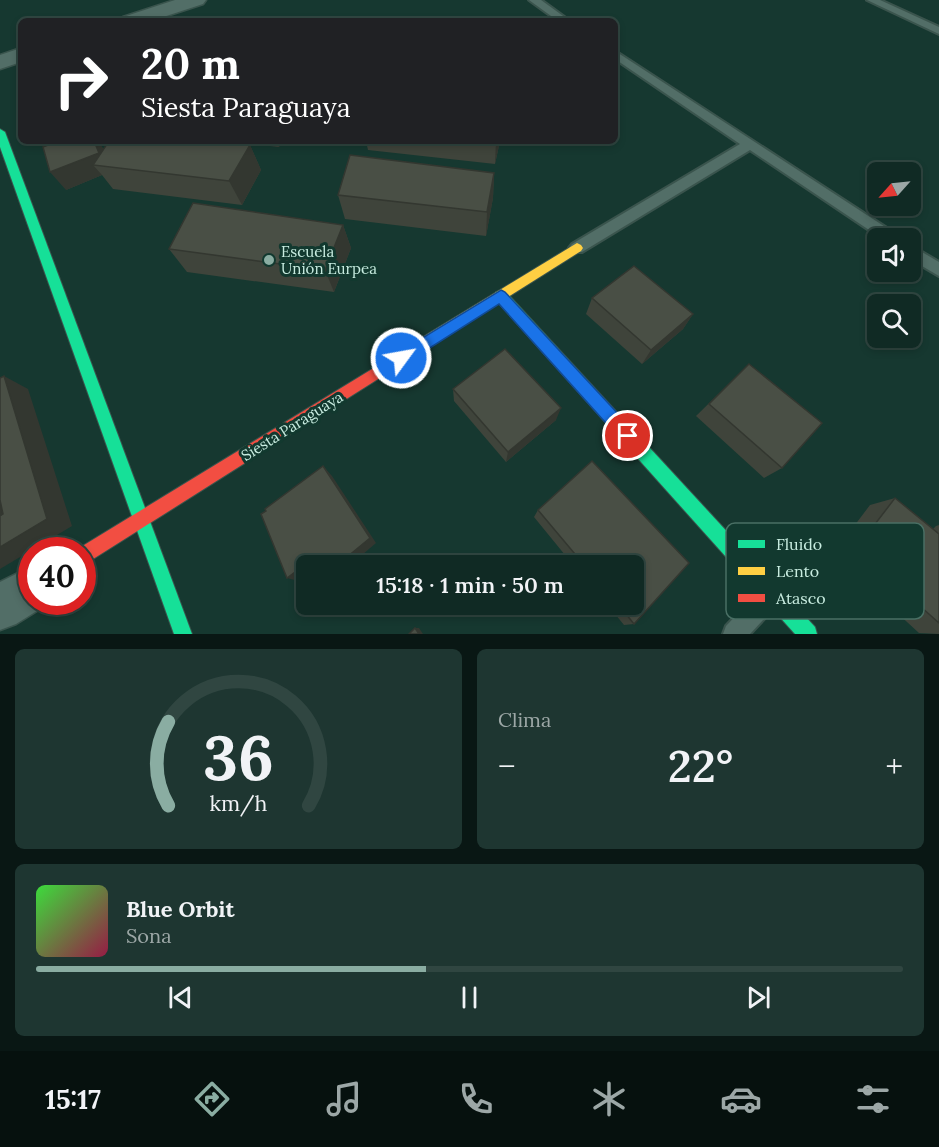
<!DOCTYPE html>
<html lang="es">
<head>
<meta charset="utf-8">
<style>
  :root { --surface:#102a24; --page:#1e3631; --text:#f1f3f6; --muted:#9ca7a6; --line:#304641; --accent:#8aada2 }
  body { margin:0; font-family:Lora,serif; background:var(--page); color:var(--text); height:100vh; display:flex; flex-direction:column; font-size:22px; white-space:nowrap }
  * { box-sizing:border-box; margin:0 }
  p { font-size:20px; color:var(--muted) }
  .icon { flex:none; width:33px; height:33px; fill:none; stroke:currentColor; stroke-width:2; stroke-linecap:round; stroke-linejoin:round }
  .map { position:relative; height:634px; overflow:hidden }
  .details { display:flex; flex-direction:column; gap:15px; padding:15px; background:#091714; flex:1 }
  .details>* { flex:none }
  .guide { position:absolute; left:18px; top:18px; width:600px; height:126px; border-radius:9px; box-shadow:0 3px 9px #0003,0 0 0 2px var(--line); background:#202124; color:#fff; overflow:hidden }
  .needle { width:39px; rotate:243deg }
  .fabs { position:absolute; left:867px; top:162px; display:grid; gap:12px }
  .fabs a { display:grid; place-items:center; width:54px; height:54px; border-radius:9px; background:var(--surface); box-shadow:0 3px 9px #0003,0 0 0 2px var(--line); font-size:30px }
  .speed { position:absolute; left:18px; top:537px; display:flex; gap:12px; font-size:30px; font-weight:700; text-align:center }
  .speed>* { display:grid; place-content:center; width:78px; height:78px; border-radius:50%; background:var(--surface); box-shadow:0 3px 9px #0003,0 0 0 2px var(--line); line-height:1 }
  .speed .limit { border:9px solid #d22; background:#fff; color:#111 }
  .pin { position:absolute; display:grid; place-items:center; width:51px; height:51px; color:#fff; margin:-26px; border:3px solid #fff; border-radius:50%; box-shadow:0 2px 6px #0007 }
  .me { position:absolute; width:66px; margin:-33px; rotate:58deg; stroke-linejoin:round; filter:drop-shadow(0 0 4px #0008) }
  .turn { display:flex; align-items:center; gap:21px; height:126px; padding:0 24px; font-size:27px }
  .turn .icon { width:78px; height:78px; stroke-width:2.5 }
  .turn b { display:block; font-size:42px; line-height:51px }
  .big { font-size:45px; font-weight:600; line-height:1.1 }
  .details .tile { flex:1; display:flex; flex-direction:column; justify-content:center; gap:9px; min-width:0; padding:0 21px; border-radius:9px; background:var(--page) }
  .details .dial { align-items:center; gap:0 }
  .dial svg { height:156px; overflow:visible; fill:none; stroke:var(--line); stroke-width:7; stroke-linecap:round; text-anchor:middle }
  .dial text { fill:var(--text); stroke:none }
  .song { display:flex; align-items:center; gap:18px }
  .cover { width:72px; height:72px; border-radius:9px; background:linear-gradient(135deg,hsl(120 70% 55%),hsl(340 70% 35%)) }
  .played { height:6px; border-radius:3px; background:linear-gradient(90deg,var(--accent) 45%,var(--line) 45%) }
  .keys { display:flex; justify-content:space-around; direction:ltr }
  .heat { display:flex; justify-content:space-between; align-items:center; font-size:33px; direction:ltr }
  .details .tiles { flex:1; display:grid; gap:15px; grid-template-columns:1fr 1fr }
  .tile:last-child { grid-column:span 2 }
  .trip { position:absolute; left:296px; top:555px; width:348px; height:60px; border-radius:9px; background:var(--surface); box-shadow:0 3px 9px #0003,0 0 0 2px var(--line); font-weight:600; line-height:60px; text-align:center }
  .tab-bar { display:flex; height:96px; justify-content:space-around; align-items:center; background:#06110e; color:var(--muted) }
  .tab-bar .icon { width:42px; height:42px }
  .tab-bar .selected { color:var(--accent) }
  .tab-bar b { font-size:27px; color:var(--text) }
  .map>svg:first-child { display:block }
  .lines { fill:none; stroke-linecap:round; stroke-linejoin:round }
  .lane-casing { stroke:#3a544d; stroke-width:4 }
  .street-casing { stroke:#3a544d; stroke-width:3 }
  .fast-casing { stroke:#3a544d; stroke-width:2 }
  .slow-casing { stroke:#3a544d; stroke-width:2 }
  .jam-casing { stroke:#3a544d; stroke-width:2 }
  .lane { fill:#526e67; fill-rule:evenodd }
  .street { fill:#526e67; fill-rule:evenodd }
  .fast { fill:#16e098; fill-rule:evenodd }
  .slow { fill:#ffcf43; fill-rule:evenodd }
  .jam { fill:#f24e42; fill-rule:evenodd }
  .wall { fill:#3f443b }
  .shaded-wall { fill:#333730 }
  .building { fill:#494f45; stroke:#333730; stroke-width:1.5 }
  .route { fill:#1a73e8; stroke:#114b97; stroke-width:1.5 }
  .poi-dot { fill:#8aada2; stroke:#12392f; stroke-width:2 }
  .labels { text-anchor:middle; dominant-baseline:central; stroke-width:6; stroke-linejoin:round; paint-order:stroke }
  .poi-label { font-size:15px; fill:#c8ece0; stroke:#12392f; text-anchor:start }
  .street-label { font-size:15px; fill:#c8ece0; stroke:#12392f }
  .key { fill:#12392f; stroke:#496f64; stroke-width:1.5 }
  .key-label { font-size:16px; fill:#c8ece0 }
</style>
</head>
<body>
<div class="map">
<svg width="939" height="634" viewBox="0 0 939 634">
  <rect width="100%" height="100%" fill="#163830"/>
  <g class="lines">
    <defs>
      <g id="lane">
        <path d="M529 0H541L570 21H558Z"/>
        <path d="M867 0H880L939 27V34Z"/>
        <path d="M615 51 896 234 898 238H881L750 150 582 252H572L569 248 572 244 740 144 615 59Z"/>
        <path d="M910 245 939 262V276L910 259Z"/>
        <path d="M771 584 779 587 782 595 779 603 750 634H723L726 626 763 587Z"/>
      </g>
      <g id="street">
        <path d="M175 0H206L203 4 151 21H120L123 17Z"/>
        <path d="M21 48V62L0 69V55Z"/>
        <path d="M32 566V602H48V604L16 624 0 630V582Z"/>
      </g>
      <g id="fast">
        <path d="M0 129 5 132 192 634H174L0 147Z"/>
        <path d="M501 291 506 292 815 627 817 634H795L496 300 494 296 496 292Z"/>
      </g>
      <path id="slow" d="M577 243 581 245 583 248 581 251 405 362 400 364 395 362 393 358 395 354Z"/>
      <path id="jam" d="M400 352 405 354 407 358 405 362 82 566V550H76Z"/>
    </defs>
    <use href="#lane" class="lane-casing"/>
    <use href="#street" class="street-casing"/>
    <use href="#fast" class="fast-casing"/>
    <use href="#slow" class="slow-casing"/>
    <use href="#jam" class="jam-casing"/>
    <use href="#lane" class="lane"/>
    <use href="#street" class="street"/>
    <use href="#fast" class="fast"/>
    <use href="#slow" class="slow"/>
    <use href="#jam" class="jam"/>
  </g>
  <g class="wall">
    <path d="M222 141H282L279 147Z"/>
    <path d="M366 141H500L495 164 368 150Z"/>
    <path d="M250 145 261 170 242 205 113 189 102 175 66 190 104 149Z"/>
    <path d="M494 173 493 198 486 236 345 219 338 195Z"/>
    <path d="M343 225 351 248 334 292 187 272 169 249Z"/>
    <path d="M592 298 693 314 683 329 642 364 586 314Z"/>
    <path d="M749 364 782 468 764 478 696 416Z"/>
    <path d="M453 389 556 420 506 462 454 401Z"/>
    <path d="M592 461 689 563 634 624 624 625 607 604H633V566H574L534 517 538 510Z"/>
    <path d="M895 498 933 529 936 526 939 525V634L919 633 833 554 870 505Z"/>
  </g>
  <g class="shaded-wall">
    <path d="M94 141H98L103 148 111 167 93 165 102 175 66 190 50 172Z"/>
    <path d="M276 141H282L279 147Z"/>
    <path d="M496 141H500L495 164Z"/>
    <path d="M250 145 261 170 242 205 229 181Z"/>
    <path d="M494 173 493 198 486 236 487 212Z"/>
    <path d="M343 225 351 248 334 292 325 270Z"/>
    <path d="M693 314 683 329 642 364 651 350Z"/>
    <path d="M4 376 28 389 72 526 0 569V547L47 519Z"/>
    <path d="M561 408 556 420 506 462 508 452Z"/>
    <path d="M0 445 23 519 0 533Z"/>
    <path d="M323 466 332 476 376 543 349 566H336Z"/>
    <path d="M299 569 306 576 298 581 287 578Z"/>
    <path d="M415 628H419L423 634H419Z"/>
  </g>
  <g class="building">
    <path d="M58 141H94L99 153 50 172 43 147Z"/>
    <path d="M109 141H218L250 145 229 181 93 165Z"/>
    <path d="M350 155 494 173 487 212 338 195Z"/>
    <path d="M193 203 343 225 325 270 169 249Z"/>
    <path d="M634 266 693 314 651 350 592 298Z"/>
    <path d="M505 349 561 408 508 452 453 389Z"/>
    <path d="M749 364 822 423 782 468 709 404Z"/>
    <path d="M4 376 47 519 0 547V516L3 514 0 500V378Z"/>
    <path d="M592 461 689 563 634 624 618 604H633V566H585L538 510Z"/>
    <path d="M323 466 370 538 336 566H306V582L299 569 287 578 261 514 266 511 265 509Z"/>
    <path d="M895 498 939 534V623L856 549Z"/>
    <path d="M415 628 419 634H409Z"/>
  </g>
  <path class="route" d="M501 290 505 292 634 431 636 436 634 442 628 444 623 442 499 304 406 363 401 365 396 363 394 358 396 354Z"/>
  <circle class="poi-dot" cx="269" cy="260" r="6"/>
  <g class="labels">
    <g class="poi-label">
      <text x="281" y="251">Escuela<tspan x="281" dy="17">Unión Eurpea</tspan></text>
    </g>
    <g class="street-label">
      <text transform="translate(292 426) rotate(-32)">Siesta Paraguaya</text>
    </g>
  </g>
  <rect x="726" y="523" width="198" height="96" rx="9" class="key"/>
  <rect x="738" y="540" width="27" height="8" fill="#16e098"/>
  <rect x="738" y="567" width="27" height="8" fill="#ffcf43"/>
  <rect x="738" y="594" width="27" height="8" fill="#f24e42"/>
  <g class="key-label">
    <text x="776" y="550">Fluido</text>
    <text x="776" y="577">Lento</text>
    <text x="776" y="604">Atasco</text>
  </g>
</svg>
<div class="fabs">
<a><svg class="needle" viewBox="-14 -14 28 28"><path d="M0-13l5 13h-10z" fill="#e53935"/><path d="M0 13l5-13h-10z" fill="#9ca7a6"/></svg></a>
<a><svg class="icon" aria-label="sound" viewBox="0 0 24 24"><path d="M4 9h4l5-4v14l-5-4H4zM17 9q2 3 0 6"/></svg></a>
<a><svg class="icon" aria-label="search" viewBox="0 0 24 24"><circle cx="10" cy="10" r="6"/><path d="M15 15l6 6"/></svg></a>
</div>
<div class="speed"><div class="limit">40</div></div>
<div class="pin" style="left:628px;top:436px;background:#d93025"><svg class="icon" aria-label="arrive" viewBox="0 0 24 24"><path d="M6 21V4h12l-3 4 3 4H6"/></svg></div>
<svg class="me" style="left:401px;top:358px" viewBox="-20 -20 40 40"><circle r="17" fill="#1a73e8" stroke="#fff" stroke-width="3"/><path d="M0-11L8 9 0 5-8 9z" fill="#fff"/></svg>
<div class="trip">15:18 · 1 min · 50 m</div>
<div class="guide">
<div class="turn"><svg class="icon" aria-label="right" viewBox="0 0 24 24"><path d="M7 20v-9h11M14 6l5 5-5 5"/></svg><div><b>20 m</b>Siesta Paraguaya</div></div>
</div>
</div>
<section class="details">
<div class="tiles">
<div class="tile dial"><svg viewBox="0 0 100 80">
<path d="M14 69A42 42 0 1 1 86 69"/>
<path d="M14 69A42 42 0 0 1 14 26" stroke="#8aada2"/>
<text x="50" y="56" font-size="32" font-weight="700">36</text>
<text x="50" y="72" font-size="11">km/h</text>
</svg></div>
<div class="tile"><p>Clima</p>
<div class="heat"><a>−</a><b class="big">22°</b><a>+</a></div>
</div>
<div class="tile">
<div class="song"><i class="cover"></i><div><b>Blue Orbit</b><p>Sona</p></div></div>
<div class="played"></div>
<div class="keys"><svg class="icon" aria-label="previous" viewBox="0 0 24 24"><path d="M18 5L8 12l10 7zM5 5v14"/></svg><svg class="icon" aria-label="pause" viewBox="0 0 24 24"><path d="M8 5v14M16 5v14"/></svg><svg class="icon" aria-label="next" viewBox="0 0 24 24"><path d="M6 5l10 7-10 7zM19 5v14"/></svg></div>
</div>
</div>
</section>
<nav class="tab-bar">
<b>15:17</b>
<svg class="icon selected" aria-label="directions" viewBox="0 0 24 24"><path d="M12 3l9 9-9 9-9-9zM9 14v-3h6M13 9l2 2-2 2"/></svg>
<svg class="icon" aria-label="music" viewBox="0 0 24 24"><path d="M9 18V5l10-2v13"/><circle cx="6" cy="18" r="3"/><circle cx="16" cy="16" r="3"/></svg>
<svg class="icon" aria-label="phone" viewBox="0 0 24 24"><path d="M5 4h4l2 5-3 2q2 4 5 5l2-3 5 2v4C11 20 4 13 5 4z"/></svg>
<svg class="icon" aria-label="climate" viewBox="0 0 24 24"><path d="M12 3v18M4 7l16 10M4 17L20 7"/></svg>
<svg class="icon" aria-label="car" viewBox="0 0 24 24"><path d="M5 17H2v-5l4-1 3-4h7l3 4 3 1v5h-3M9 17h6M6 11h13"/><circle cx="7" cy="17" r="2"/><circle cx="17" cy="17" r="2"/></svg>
<svg class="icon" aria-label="filters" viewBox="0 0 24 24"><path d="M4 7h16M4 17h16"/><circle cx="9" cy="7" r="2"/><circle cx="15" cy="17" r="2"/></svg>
</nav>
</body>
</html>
